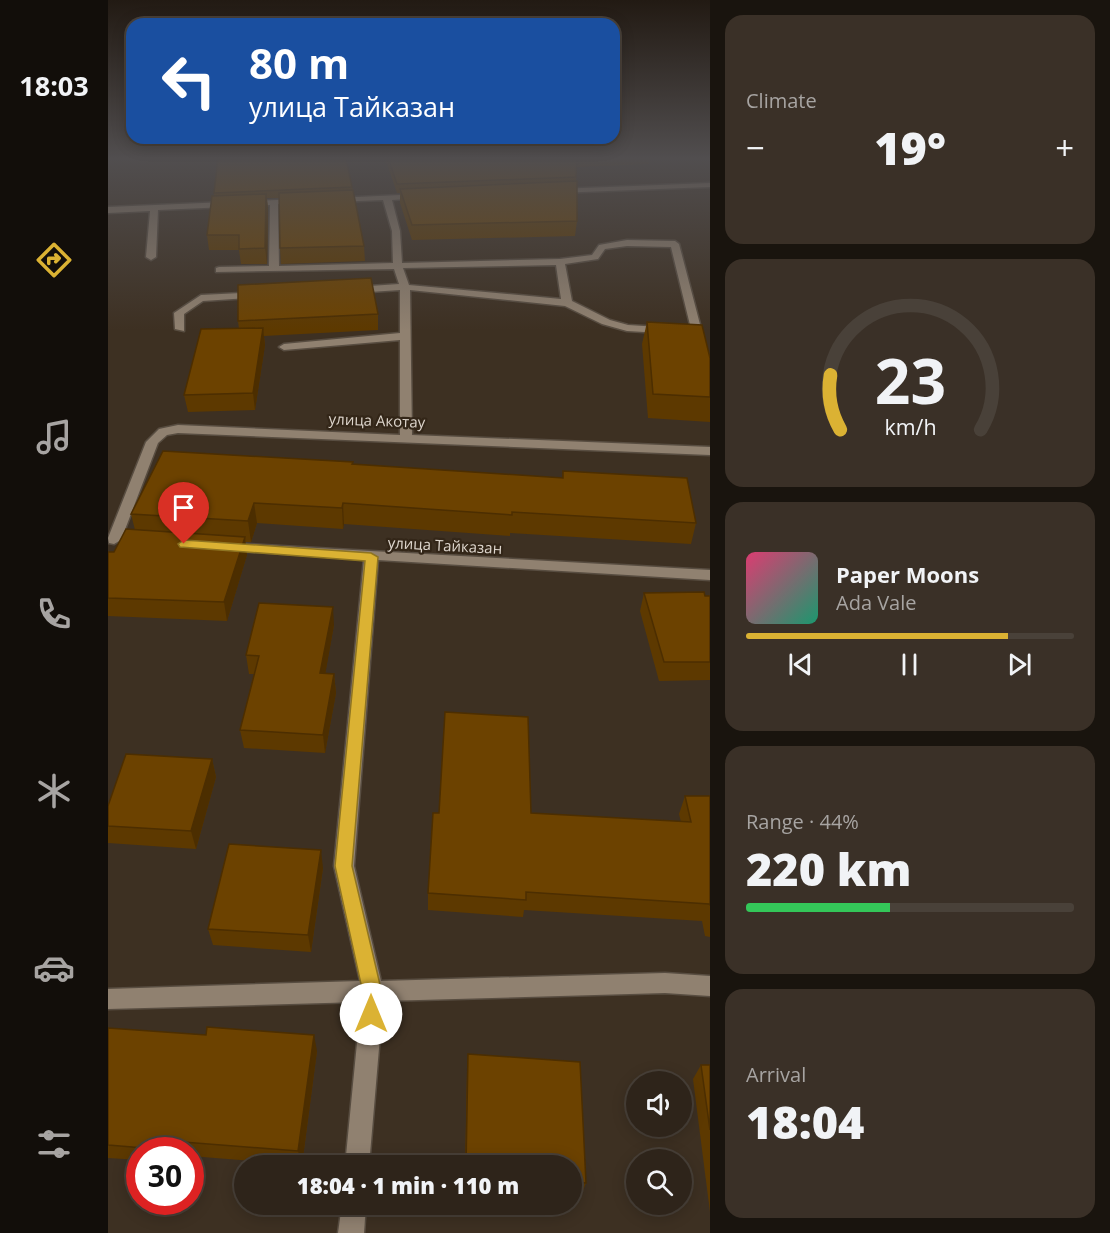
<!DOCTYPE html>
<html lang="en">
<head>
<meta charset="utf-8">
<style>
  :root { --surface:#2e241a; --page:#3a3027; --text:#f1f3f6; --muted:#a7a4a2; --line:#494139; --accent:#dbb233 }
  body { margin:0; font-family:"Open Sans",sans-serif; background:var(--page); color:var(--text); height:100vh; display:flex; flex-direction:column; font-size:22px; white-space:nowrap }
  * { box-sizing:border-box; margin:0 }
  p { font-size:20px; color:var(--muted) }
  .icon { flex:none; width:33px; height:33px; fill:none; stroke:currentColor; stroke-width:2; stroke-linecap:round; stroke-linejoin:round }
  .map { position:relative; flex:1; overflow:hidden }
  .details { display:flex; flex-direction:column; gap:15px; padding:15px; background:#19140e; width:400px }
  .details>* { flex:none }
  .top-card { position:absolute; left:18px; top:18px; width:494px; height:126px; border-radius:18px; box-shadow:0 3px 15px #0003,0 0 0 2px var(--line); background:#1a4fa0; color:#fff; overflow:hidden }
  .tools { position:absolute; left:518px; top:1071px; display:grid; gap:12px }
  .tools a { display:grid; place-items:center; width:66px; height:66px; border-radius:50%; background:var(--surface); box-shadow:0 3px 15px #0003,0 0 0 2px var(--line); font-size:30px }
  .speed { position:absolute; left:18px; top:1137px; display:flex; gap:12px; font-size:30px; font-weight:700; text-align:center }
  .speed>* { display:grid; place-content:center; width:78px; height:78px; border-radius:50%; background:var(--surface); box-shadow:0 3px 15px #0003,0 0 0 2px var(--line); line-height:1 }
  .speed .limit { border:9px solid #d22; background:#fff; color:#111 }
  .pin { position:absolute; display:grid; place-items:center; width:51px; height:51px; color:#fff; margin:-62px -26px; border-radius:50% 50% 50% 0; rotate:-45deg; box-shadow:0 0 6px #0007 }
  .pin .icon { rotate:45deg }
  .me { position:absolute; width:66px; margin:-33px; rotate:0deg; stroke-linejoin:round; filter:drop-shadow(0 0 4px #0008) }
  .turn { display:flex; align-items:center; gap:21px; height:126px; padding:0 24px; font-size:27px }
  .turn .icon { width:78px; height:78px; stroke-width:2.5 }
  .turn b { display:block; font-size:42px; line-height:51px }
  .big { font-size:45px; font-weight:800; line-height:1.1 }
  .details .card { flex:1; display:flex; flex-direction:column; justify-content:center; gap:9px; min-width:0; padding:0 21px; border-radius:18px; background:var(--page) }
  .details .dial { align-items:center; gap:0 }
  .dial svg { height:156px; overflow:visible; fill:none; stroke:var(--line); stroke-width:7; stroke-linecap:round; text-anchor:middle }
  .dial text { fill:var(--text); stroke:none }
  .song { display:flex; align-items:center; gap:18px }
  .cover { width:72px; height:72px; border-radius:9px; background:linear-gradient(135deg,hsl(340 70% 55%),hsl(160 70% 35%)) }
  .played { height:6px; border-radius:3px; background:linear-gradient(90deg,var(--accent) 80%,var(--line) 80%) }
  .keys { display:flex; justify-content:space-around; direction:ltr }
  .heat { display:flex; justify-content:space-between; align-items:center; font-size:33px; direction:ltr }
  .charge { height:9px; border-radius:4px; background:linear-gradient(90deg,#34c759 44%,var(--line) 0) }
  .trip { position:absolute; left:126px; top:1155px; width:348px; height:60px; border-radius:30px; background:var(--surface); box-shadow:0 3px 15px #0003,0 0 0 2px var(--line); font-weight:800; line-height:60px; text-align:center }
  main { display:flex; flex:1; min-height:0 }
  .dock { display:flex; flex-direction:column; width:108px; justify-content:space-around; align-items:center; background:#120e0a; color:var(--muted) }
  .dock .icon { width:42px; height:42px }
  .dock .on { color:var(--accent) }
  .dock b { font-size:27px; color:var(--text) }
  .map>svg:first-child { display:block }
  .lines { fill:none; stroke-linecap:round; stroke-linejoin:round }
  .minor-casing { stroke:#584d41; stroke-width:3 }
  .minor { fill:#908170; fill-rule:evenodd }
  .wall { fill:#5d3900 }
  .shaded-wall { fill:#4c2e00 }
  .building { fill:#6c4200; stroke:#4c2e00; stroke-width:1.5 }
  .route { fill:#dbb233; stroke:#8e7421; stroke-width:1.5 }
  .labels { text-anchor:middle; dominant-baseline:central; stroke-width:4.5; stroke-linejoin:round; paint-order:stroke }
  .street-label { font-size:15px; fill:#ded6cd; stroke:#332618 }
</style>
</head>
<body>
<main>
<nav class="dock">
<b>18:03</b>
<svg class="icon on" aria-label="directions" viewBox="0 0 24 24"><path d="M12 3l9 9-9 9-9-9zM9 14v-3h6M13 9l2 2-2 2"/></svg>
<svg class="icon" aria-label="music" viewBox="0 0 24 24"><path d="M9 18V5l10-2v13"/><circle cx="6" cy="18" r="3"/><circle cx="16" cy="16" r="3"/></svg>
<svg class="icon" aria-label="phone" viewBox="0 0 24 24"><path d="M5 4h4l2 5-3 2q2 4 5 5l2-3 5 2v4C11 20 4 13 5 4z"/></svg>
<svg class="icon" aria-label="climate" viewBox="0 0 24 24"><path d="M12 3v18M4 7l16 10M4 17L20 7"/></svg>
<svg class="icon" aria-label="car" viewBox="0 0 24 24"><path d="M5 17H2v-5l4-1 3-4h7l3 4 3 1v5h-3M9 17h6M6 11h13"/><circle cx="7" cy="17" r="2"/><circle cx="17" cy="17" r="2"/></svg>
<svg class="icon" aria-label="filters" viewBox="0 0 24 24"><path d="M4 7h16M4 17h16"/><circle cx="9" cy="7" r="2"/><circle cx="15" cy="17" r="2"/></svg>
</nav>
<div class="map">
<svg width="602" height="1233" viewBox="0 0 602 1233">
  <rect width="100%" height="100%" fill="#3d3022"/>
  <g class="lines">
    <defs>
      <g id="minor">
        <path d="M602 183V187L449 193 445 191 449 189Z"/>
        <path d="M314 194 315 196 311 198 284 200 292 231 294 263 452 259 484 255 491 245 519 240 567 241 571 244 594 332 589 335 519 331 494 324 457 306 302 290 304 435 602 447V455L70 433 59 435 50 443 13 540 6 544 1 543 0 538 38 442 51 429 70 425 292 435V340L176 350 171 347 176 344 292 333V290L247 293 242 290 247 287 291 284 286 269 108 272V268L111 267 161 266 162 205 50 210 48 257 43 260 38 257 42 211 0 213V207L191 199 195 201 194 203 170 204 171 266 285 263 284 231 275 200 227 202 223 200 227 198ZM519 246 563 247 583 329 520 325 502 320 464 301 457 264 490 259 497 249ZM448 265 453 299 301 285 295 268Z"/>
        <path d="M151 292 156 295 154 297 95 301 76 314V331L67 329 66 313 93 295Z"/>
        <path d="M119 543 602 570V580L270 560 246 866 273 981 557 973 602 976V996L557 993 275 1001 261 1166H237L253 1002 0 1009V989L252 981 226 866 256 559 114 550 112 547 114 544Z"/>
        <path d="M234 1204H258L256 1233H230Z"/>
      </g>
    </defs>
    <use href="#minor" class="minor-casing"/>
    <use href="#minor" class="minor"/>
  </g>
  <g class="wall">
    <path d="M277 158H542L541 164 468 167 469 221 467 236 304 240 292 203V193H289Z"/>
    <path d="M244 187 256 246 257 261 173 264 172 248 171 198H159L160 208 159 264H133L131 250H101L99 235 106 196V193Z"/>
    <path d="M270 314V330L156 336 157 345 147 410 80 412 76 395 131 329 130 321Z"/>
    <path d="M539 322 602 358V422L540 418 534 344Z"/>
    <path d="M245 464 454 478 455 471 588 523 583 544 402 533V536L236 524 235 529 149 523 143 542H137L139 555 119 621 0 616V552H6L27 530 23 514Z"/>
    <path d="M536 593 602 596V680L551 681 532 611Z"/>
    <path d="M226 625 217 674H226L228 693 217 753 136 748 132 730 146 674H141L138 655Z"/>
    <path d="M104 759 108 777 88 849 0 843V806Z"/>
    <path d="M577 796H602V937L597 936 594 921 416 910 415 917 320 910V893L423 813 573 822 571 814Z"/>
    <path d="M215 868 203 952 105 945 100 929Z"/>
    <path d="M0 1028 209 1051 194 1165 82 1156V1150H32V1160L0 1158Z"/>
    <path d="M360 1054 472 1062 478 1183 473 1196 464 1195V1166H357L359 1069Z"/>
    <path d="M593 1065H602V1212L585 1079Z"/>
  </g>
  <g class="shaded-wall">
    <path d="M158 194 160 208 159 264 157 248Z"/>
    <path d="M155 328 157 345 147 410 145 393Z"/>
    <path d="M146 503 149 523 143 542 140 521Z"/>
    <path d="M235 503 236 524 235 529 234 508Z"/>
    <path d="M137 537 139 555 119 621 116 602Z"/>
    <path d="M225 607 226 625 214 692 212 673Z"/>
    <path d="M226 674 228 693 217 753 215 735Z"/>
    <path d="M104 759 108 777 88 849 83 831Z"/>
    <path d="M213 850 215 868 203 952 200 935Z"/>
    <path d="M206 1035 209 1051 194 1165 190 1151Z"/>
    <path d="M50 1140 56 1150H49L48 1149Z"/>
  </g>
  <g class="building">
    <path d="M110 158H238L244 187 106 193Z"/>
    <path d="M280 158H478H469L468 177 289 184Z"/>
    <path d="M469 181V221L304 225 292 189Z"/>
    <path d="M245 190 256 246 172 248 171 193Z"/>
    <path d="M158 194 157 248 131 249V235H99L104 196Z"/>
    <path d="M263 278 270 314 130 321V285Z"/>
    <path d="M539 322 594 325 602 358V397L545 394Z"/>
    <path d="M155 328 145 393 76 395 93 329Z"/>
    <path d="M55 451 245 462 244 464 455 478V471L579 478 588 523 404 512V515L235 503 234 508 146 503 140 521 23 514Z"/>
    <path d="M18 529 137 537 116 602 0 598V552H6Z"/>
    <path d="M596 592 597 596H602V662H556L536 593Z"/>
    <path d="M151 603 225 607 212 673 226 674 215 735 132 730 151 656 138 655Z"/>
    <path d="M337 712 420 717 423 813 583 822 577 796H602V905L601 904 418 892V900L320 893 325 813H331Z"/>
    <path d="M18 754 104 759 83 831 0 826V806Z"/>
    <path d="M121 844 213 850 200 935 100 929Z"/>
    <path d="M99 1027 206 1035 190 1151 50 1140 48 1149 0 1145V1028L98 1035Z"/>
    <path d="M360 1054 472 1062 478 1183 464 1182V1166H358Z"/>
    <path d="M593 1065H602V1130Z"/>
  </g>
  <linearGradient id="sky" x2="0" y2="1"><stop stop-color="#221a13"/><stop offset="0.48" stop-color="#514e4f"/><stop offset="1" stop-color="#514e4f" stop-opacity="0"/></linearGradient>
  <rect width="602" height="330" fill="url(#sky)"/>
  <path class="route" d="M76 540 263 553 270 557 244 866 274 993 270 1021 263 1024 256 1021 253 1014 255 993 227 866 257 561 72 547 70 544Z"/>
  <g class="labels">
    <g class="street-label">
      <text transform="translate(269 420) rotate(2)">улица Акотау</text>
      <text transform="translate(337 545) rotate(3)">улица Тайказан</text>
    </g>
  </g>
</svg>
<div class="tools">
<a><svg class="icon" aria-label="sound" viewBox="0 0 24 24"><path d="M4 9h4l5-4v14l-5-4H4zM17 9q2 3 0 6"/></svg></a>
<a><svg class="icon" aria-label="search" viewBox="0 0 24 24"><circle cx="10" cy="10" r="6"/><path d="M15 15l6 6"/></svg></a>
</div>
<div class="speed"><div class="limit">30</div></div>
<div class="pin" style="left:76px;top:544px;background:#d93025"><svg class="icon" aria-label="arrive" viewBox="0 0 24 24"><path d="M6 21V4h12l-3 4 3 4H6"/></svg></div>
<svg class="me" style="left:263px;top:1014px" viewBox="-20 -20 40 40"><circle r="19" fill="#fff"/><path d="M0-13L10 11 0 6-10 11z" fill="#dbb233"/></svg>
<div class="trip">18:04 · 1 min · 110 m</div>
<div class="top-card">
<div class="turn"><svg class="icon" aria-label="left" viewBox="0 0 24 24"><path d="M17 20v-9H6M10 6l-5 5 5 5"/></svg><div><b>80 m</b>улица Тайказан</div></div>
</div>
</div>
<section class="details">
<div class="card"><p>Climate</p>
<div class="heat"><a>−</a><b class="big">19°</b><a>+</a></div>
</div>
<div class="card dial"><svg viewBox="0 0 100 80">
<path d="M14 69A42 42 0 1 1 86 69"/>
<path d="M14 69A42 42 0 0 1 9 41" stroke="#dbb233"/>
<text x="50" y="56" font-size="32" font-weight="700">23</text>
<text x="50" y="72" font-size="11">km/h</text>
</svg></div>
<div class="card">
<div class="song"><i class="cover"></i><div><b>Paper Moons</b><p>Ada Vale</p></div></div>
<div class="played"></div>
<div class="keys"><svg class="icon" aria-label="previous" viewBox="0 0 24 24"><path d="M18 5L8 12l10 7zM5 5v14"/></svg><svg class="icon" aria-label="pause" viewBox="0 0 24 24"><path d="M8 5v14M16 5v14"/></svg><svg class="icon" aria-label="next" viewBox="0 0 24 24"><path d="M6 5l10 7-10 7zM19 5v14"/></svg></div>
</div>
<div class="card"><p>Range · 44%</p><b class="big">220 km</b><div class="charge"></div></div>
<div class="card"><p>Arrival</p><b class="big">18:04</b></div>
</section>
</main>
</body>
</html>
